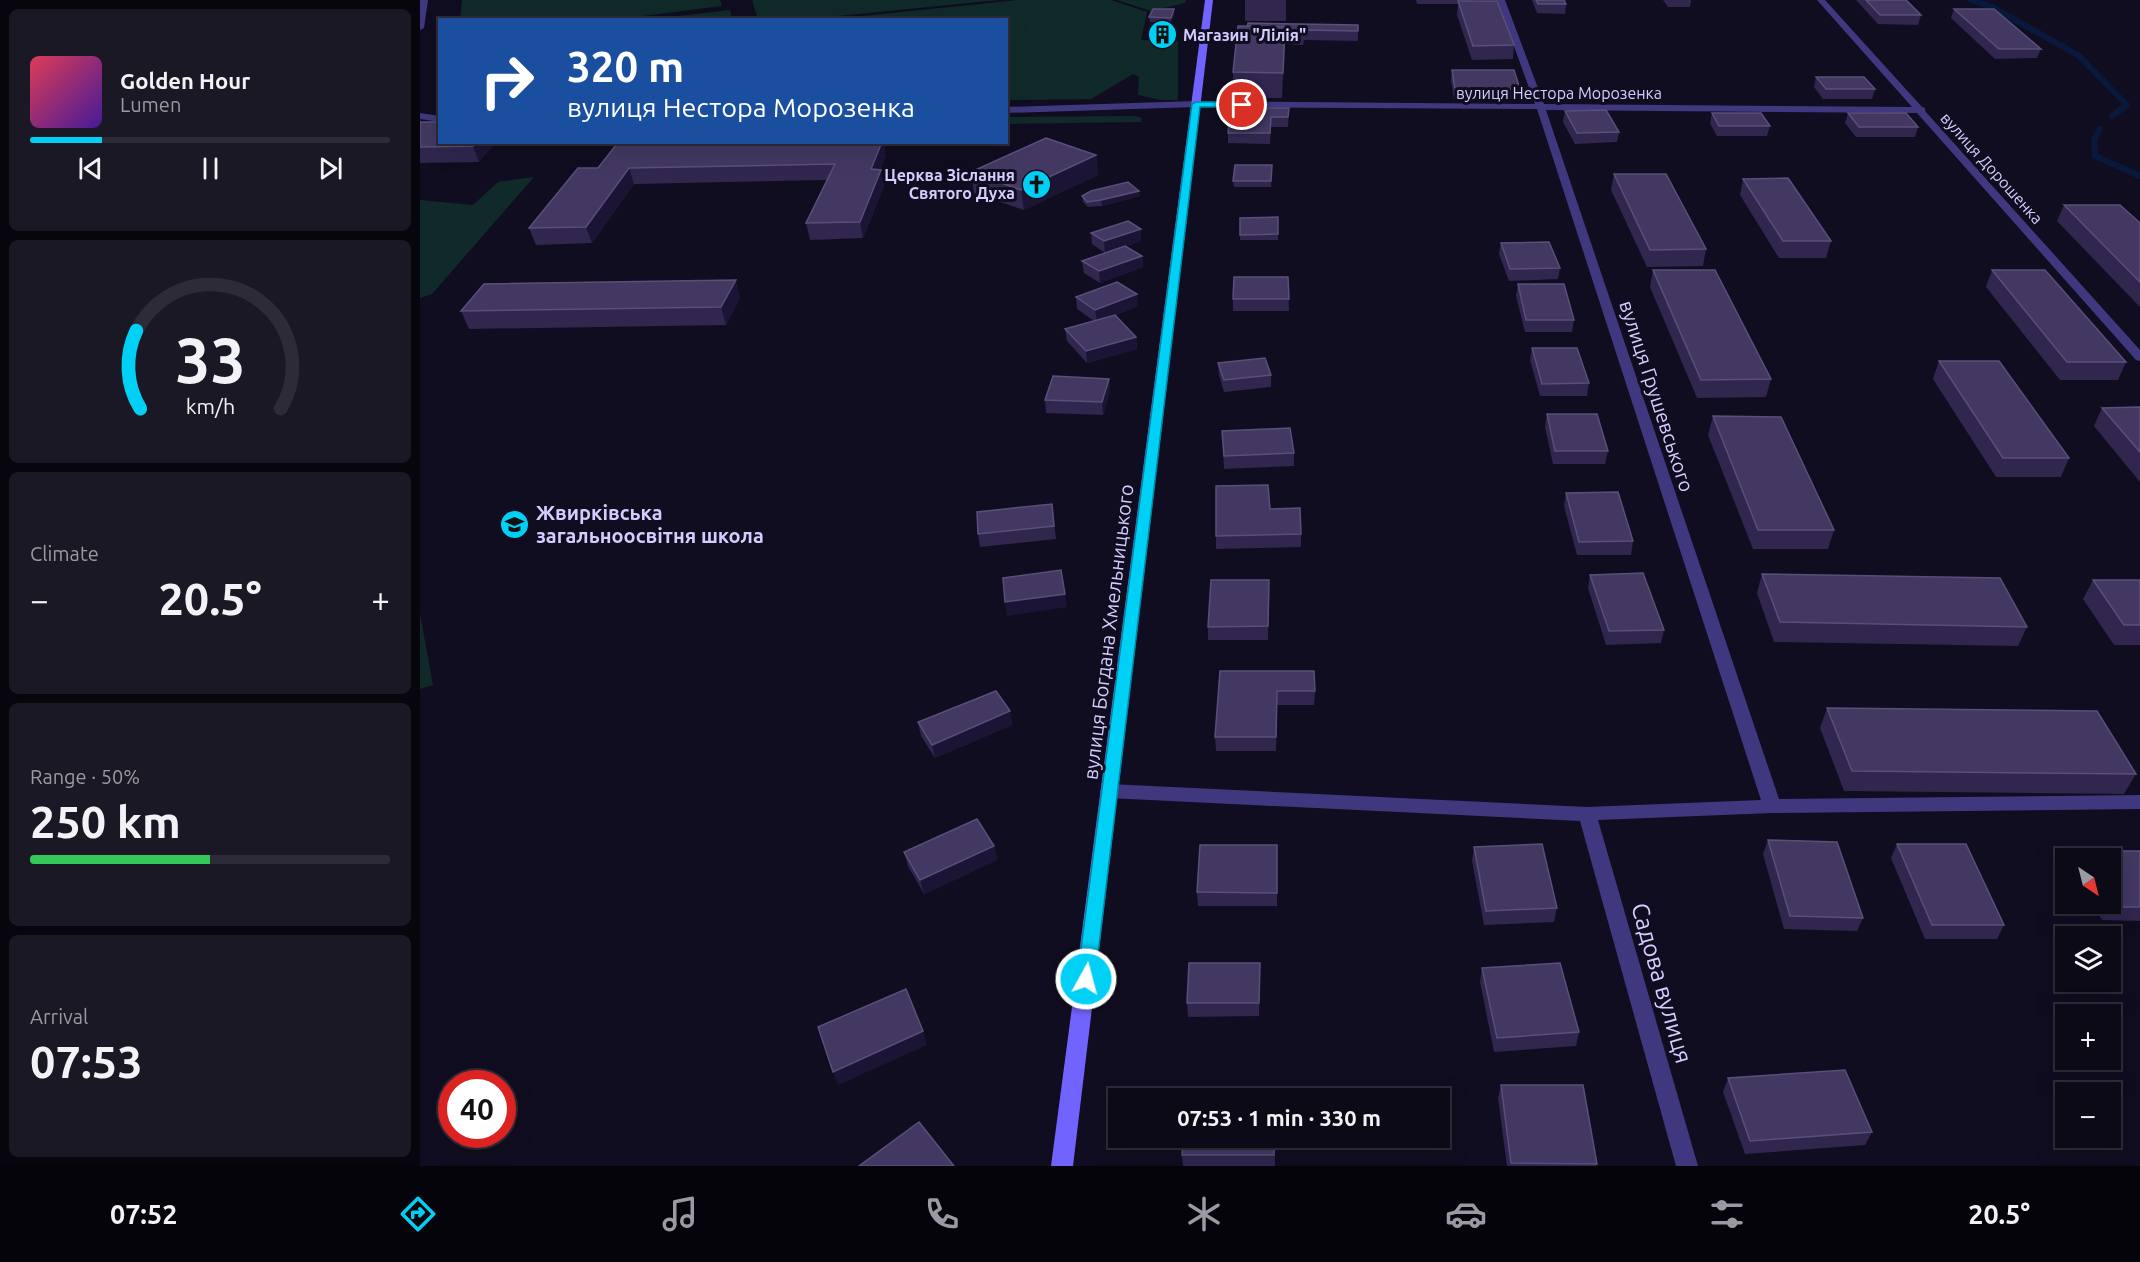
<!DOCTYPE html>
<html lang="en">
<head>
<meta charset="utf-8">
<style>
  :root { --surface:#0d0a18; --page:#1b1825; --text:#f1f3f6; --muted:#9a9aa2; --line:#2d2b37; --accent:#01d0f6 }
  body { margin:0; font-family:Ubuntu,sans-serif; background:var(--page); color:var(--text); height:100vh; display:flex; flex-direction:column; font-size:22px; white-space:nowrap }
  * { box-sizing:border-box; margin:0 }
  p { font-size:20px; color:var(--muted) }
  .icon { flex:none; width:33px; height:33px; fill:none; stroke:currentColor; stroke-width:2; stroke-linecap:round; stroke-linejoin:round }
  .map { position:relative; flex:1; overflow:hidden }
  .drawer { display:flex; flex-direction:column; gap:9px; padding:9px; background:#07060d; width:420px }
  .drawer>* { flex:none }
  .banner { position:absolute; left:18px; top:18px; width:570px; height:126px; border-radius:0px; box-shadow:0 6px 24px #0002,0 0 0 2px var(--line); background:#1a4fa0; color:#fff; overflow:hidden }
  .needle { width:39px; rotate:145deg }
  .fabs { position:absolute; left:1635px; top:848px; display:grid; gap:12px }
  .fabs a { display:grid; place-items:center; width:66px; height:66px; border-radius:0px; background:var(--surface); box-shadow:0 6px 24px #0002,0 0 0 2px var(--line); font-size:30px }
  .speed { position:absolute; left:18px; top:1070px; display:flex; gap:12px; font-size:30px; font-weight:700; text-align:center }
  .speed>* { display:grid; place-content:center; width:78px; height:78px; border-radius:50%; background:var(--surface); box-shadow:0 6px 24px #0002,0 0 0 2px var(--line); line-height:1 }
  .speed .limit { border:9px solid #d22; background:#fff; color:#111 }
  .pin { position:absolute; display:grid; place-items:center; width:51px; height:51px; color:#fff; margin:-26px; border:3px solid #fff; border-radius:50%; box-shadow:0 2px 6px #0007 }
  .me { position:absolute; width:66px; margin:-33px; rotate:7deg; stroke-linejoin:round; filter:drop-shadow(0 0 4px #0008) }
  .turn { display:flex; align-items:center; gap:21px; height:126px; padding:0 30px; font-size:27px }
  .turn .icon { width:78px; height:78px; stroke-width:2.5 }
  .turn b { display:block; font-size:42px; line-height:51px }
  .big { font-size:45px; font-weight:600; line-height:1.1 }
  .drawer .tile { flex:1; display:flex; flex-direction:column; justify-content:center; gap:9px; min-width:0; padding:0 21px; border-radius:9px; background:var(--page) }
  .drawer .dial { align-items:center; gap:0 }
  .dial svg { height:156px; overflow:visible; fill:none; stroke:var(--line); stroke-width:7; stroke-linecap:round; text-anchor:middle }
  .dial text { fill:var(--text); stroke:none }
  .song { display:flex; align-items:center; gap:18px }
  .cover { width:72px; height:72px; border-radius:9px; background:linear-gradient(135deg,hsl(350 70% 55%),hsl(260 70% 35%)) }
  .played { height:6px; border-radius:3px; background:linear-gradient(90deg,var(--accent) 20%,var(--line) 20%) }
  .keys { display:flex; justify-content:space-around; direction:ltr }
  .heat { display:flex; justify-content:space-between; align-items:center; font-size:33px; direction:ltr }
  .charge { height:9px; border-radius:4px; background:linear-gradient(90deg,#34c759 50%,var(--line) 0) }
  .trip { position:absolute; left:688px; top:1088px; width:342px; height:60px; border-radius:0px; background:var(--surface); box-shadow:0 6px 24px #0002,0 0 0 2px var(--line); font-weight:600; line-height:60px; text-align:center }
  .menu { display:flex; height:96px; justify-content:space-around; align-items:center; background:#05040a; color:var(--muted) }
  .menu .icon { width:42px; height:42px }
  .menu .active { color:var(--accent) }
  .menu b { font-size:27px; color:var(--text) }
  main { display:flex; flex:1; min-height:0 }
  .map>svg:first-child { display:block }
  .green { fill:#102a2a }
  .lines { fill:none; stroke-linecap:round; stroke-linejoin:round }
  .stream { stroke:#09193d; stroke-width:6 }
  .street { fill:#3f387f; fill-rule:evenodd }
  .secondary { fill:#7164fe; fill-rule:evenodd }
  .wall { fill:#30264e }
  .shaded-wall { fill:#1c1434 }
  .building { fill:#423861; stroke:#594f7a; stroke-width:1.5 }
  .route { fill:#01d0f6; stroke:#0187a0; stroke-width:1.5 }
  .labels { text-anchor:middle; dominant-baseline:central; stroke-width:6; stroke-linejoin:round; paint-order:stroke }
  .far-poi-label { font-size:16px; font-weight:bold; fill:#d5cdff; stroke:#110d20; text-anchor:start }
  .far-street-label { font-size:16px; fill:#d5cdff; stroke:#110d20 }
  .street-label { font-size:20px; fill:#d5cdff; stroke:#110d20 }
  .poi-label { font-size:20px; font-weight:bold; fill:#d5cdff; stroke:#110d20; text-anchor:start }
  .near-street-label { font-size:24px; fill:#d5cdff; stroke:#110d20 }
</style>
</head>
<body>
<main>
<section class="drawer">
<div class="tile">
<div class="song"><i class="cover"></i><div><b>Golden Hour</b><p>Lumen</p></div></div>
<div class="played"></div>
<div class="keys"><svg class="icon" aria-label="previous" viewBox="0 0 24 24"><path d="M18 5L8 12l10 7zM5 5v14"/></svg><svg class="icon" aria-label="pause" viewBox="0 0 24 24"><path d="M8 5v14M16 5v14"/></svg><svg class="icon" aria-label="next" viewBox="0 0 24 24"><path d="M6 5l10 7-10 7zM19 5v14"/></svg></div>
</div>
<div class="tile dial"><svg viewBox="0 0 100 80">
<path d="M14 69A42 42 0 1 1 86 69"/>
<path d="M14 69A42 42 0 0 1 12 29" stroke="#01d0f6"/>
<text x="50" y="56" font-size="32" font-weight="700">33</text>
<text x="50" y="72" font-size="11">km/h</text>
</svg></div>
<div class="tile"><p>Climate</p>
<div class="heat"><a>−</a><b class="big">20.5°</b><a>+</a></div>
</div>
<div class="tile"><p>Range · 50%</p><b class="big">250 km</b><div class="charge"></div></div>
<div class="tile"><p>Arrival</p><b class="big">07:53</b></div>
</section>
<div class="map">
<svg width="1720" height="1166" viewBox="0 0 1720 1166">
  <rect width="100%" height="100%" fill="#110d20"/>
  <g class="green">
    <path d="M42 0H300L302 6 191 20 40 19Z"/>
    <path d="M332 0H579L388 19 338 20Z"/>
    <path d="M598 0H691L727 12 721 40 758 41V100H741L718 95 719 77 713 74 671 99 587 100 586 20 413 19Z"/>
    <path d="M697 0H766L765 3 731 11Z"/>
    <path d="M310 10 312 19H232Z"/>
    <path d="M714 116 722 118 721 122 587 124V117Z"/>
    <path d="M114 177 12 294 0 298V200L53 205 78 182Z"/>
    <path d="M0 614 13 685 0 689Z"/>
  </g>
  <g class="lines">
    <g class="stream">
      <path d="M1551 0 1572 7 1658 55 1707 105 1692 116"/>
      <path d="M1680 129 1674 140 1675 156 1720 176"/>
    </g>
    <g class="street">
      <path d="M0 0H8L4 28 0 30Z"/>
      <path d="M1077 0H1085L1124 104 1492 107 1397 0H1405L1502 107 1505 108V111L1720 350V361L1716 360 1497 113 1126 110 1359 799 1720 795V809L1352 813 1178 820 1278 1166H1256L1160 821 689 798 683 796 680 791 683 786 689 784 1167 807 1341 800 1117 109 776 107 586 113V107L776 101 1115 104Z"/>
      <path d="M0 113 20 116V122L0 119Z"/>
    </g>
    <path class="secondary" d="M785 0H793L653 1166H631Z"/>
  </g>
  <g class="wall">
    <rect x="825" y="0" width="41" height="21"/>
    <path d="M996 0H1054V1L1094 45 1093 59 1052 60 1037 15 1038 4H997Z"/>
    <path d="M1112 0H1144L1146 4 1145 14 1117 13Z"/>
    <path d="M1243 0H1271L1270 7H1248Z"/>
    <path d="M1436 0H1486L1501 15 1498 25 1458 24Z"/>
    <path d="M1534 9 1621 49 1617 58 1575 59 1531 18Z"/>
    <path d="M755 14 751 22H730L729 17Z"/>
    <path d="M938 25V41L884 40 883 45 865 44 862 98H813V72L818 26Z"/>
    <path d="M749 31 747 39 735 40V35Z"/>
    <path d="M1032 70 1100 89 1098 99H1034L1031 80Z"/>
    <path d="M1396 77 1455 89 1452 99H1403L1394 87Z"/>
    <path d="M869 108 868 127H851L850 144 808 143V133Z"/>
    <path d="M1145 111 1199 132 1197 142 1155 144 1143 122Z"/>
    <path d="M1292 113 1350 126 1347 136H1297L1290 123Z"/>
    <path d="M1428 113 1498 127 1495 137H1436L1425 123Z"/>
    <path d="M0 122 20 142H76L59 162 0 163Z"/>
    <path d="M466 155 460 170 464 186 443 238 390 240 386 223 407 180 214 184 172 243 116 245 109 228 178 168Z"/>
    <path d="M676 155 678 175 604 210 554 193 551 172Z"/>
    <path d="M852 165 851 187H814L813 181Z"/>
    <path d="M1194 174 1286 249 1283 266 1227 267 1191 190Z"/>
    <path d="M1323 179 1411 241 1406 258H1359L1320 195Z"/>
    <path d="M662 196H720L682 206 668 207 663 202Z"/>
    <path d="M1644 205 1720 223V307L1637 221Z"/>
    <path d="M858 217V240H820V218Z"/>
    <path d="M721 229V241L706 246 722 256 723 267 680 283 664 273 662 261 685 253 672 244 671 233Z"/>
    <path d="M1081 243 1140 268 1138 279 1089 281 1079 254Z"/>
    <path d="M1233 270 1351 379 1346 397 1277 398 1230 287Z"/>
    <path d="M1572 270 1706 362 1698 380H1640L1566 287Z"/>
    <path d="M868 277 869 311H813V299Z"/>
    <path d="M1098 284 1154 320 1152 332H1105L1096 296Z"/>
    <path d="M656 297 718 306 693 316 716 337 717 349 667 363 647 341 645 329 674 321 657 309Z"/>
    <path d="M320 298 306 325 49 329 41 311Z"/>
    <path d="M1112 348 1169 383 1167 396H1120L1110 360Z"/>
    <path d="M1519 361 1649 458 1641 477H1576L1513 379Z"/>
    <path d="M798 363 851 375V387L804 392 799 375Z"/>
    <path d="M689 379 690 391 683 415 626 413 625 400Z"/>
    <path d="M1720 407V482L1674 426 1682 408Z"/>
    <path d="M1127 414 1188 451 1185 464H1133L1125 427Z"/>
    <path d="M1293 416 1414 530 1408 549H1333L1288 435Z"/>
    <path d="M802 431 874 453V466L804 469Z"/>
    <path d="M1146 493 1213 541 1211 555H1157L1144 506Z"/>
    <path d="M632 504 636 539 560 547 558 534Z"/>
    <path d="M850 509 881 534V547L796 549V536Z"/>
    <path d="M1342 574 1607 627 1598 646 1354 642 1337 593Z"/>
    <path d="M1170 575 1244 630 1241 643 1186 645 1168 588Z"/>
    <path d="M1673 580H1720V645H1694L1663 599Z"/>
    <path d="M849 594 848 640H788V627Z"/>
    <path d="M800 671 895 691 894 705H857L856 751H796L795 737Z"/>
    <path d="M1407 708 1716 774 1704 794 1424 791 1400 728Z"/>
    <path d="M590 711 592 725 515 758 501 736 498 722Z"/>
    <path d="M1348 840 1443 918 1437 931 1364 929 1343 854Z"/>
    <path d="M1477 844 1584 925 1577 939H1505L1471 858Z"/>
    <path d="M857 845V906H778L777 892Z"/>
    <path d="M574 846 577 860 504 894 488 866 484 852Z"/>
    <path d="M1054 847 1137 908 1134 922 1064 925 1052 861Z"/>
    <path d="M1660 851H1720V921L1682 920 1673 903H1690V858H1656Z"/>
    <path d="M840 963 839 1016 768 1017 767 1003Z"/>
    <path d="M1062 968 1159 1032 1156 1046 1074 1052 1060 982Z"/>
    <path d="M1308 1078 1452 1132 1445 1145 1325 1154 1303 1092Z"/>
    <path d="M1081 1085 1177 1164 1176 1166H1087L1078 1098Z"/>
    <path d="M855 1137V1166H763L762 1155Z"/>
  </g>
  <g class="shaded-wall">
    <path d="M754 9 755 14 751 22V18Z"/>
    <path d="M865 27V51L862 98 863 73Z"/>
    <path d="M57 142H76L59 162 53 146Z"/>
    <path d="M462 142H464L466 155 454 185 451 169Z"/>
    <path d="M676 155 678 175 604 210 601 190Z"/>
    <path d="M209 168 214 184 172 243 166 227Z"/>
    <path d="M461 170 464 186 443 238 440 222Z"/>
    <path d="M719 191 720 196 682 206 681 200Z"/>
    <path d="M721 229V241L685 253 684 241Z"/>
    <path d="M722 256 723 267 680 283 679 271Z"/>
    <path d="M316 280 320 298 306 325 301 307Z"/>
    <path d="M717 294 718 306 677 322 675 310Z"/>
    <path d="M716 337 717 349 667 363 666 351Z"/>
    <path d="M689 379 690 391 683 415 682 402Z"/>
    <path d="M645 594 647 607 587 616 585 602Z"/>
    <path d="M590 711 592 725 515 758 512 745Z"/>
    <path d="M574 846 577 860 504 894 500 880Z"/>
    <path d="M503 1031 507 1045 418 1085 413 1072Z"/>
  </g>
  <g class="building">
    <path d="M1116 0H1144L1146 4H1118Z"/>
    <path d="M1446 0H1486L1501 15H1460Z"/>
    <path d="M1038 1H1077L1094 45 1053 46Z"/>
    <path d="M733 9H754L751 18 729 17Z"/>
    <path d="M1534 9H1574L1621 49H1579Z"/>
    <path d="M828 23 938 25V31L884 30 883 35H865V27H827Z"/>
    <path d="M736 26H749L747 35H735Z"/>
    <path d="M818 26 865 27 863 73 813 72Z"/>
    <path d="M1032 70H1094L1100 89H1035Z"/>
    <path d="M1396 77H1444L1455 89H1406Z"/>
    <path d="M810 108H869L868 117H851L850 133H808Z"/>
    <path d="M1186 110 1199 132 1157 133 1145 111Z"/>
    <path d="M1292 113H1341L1350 126H1299Z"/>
    <path d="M1428 113H1486L1498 127H1439Z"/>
    <path d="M0 122H20V142H57L53 146 0 147Z"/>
    <path d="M626 138 676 155 601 190 551 172Z"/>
    <path d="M308 142H462L451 169 461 170 440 222 386 223 415 164 209 168 166 227 109 228 158 168H178L196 145Z"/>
    <path d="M815 165H852L851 181H813Z"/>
    <path d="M1194 174H1246L1286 249 1230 250Z"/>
    <path d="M1368 178 1411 241H1363L1323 179Z"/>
    <path d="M708 182 719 191 681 200 667 202 662 196 671 191Z"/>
    <path d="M1644 205H1700L1720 223V282Z"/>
    <path d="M858 217V234L820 235V218Z"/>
    <path d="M708 221 721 229 684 241 671 233Z"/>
    <path d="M1129 242 1140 268 1090 269 1081 243Z"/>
    <path d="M705 246 722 256 679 271 662 261Z"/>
    <path d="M1233 270H1295L1351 379 1281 380Z"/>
    <path d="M1572 270H1625L1706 362H1647Z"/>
    <path d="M814 277H868L869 299H813Z"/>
    <path d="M316 280 301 307 41 311 64 284Z"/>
    <path d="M697 282 717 294 675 310 656 297Z"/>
    <path d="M1098 284H1144L1154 320H1106Z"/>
    <path d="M695 315 716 337 666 351 645 329Z"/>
    <path d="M1112 348H1157L1169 383 1122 384Z"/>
    <path d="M845 358 851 375 804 380 798 363Z"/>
    <path d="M1519 361H1579L1649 458H1583Z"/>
    <path d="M633 376 689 379 682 402 625 400Z"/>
    <path d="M1720 407V452L1682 408Z"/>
    <path d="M1127 414H1177L1188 451H1135Z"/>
    <path d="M1293 416 1361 417 1414 530H1338Z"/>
    <path d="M870 428 874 453 804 456 802 431Z"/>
    <path d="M848 485 850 509 880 508 881 534 796 536V486Z"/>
    <path d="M1198 492 1213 541 1159 542 1146 493Z"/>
    <path d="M632 504 634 526 558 534 557 512Z"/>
    <path d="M641 570 645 594 585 602 583 578Z"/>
    <path d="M1223 573 1244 630 1189 631 1170 575Z"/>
    <path d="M1342 574 1580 578 1607 627 1360 622Z"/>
    <path d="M791 580H849L848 626 788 627Z"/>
    <path d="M1673 580H1720V625H1704Z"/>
    <path d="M800 671H894L895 691H857L856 737H795Z"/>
    <path d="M576 691 590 711 512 745 498 722Z"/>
    <path d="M1407 708 1677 711 1716 774 1432 771Z"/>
    <path d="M557 819 574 846 500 880 484 852Z"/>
    <path d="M1348 840 1417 842 1443 918 1370 916Z"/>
    <path d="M1122 844 1137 908 1066 911 1054 847Z"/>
    <path d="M1477 844H1546L1584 925H1512Z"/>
    <path d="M780 845H857V893L777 892Z"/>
    <path d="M1660 851H1720V907H1691L1689 903H1690V858H1664Z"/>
    <path d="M769 963H840L839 1003H767Z"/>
    <path d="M1140 963 1159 1032 1077 1038 1062 968Z"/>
    <path d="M486 989 503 1031 413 1072 398 1027Z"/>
    <path d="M1425 1070 1452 1132 1330 1141 1308 1078Z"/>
    <path d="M1081 1085H1163L1177 1164 1091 1163Z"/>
    <path d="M766 1089 855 1090V1098H765Z"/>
    <path d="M499 1122 534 1166H439Z"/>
    <path d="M763 1137H854V1155H762Z"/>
  </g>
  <path class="route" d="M822 102 825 103V107H780L675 979 672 984 666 986 659 984 657 979 772 104 776 102Z"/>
  <defs>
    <symbol id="building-disc" viewBox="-11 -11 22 22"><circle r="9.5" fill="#01d0f6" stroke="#110d20"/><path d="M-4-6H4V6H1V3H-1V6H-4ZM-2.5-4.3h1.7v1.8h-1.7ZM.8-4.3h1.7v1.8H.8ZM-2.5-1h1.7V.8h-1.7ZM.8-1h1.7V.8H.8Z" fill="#111"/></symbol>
    <symbol id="church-disc" viewBox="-11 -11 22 22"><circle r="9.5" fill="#01d0f6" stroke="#110d20"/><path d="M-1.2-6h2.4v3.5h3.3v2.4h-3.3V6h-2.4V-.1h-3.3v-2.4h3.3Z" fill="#111"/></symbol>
    <symbol id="school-disc" viewBox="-11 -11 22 22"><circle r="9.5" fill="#01d0f6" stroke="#110d20"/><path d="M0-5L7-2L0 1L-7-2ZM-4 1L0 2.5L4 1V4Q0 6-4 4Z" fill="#111"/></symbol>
  </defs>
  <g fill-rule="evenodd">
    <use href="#building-disc" x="726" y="18" width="33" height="33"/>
    <use href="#church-disc" x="600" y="168" width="33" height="33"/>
    <use href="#school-disc" x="78" y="508" width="33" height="33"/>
  </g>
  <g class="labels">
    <g class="far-poi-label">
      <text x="763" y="35">Магазин "Лілія"</text>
      <text x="595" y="175" text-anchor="end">Церква Зіслання<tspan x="595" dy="18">Святого Духа</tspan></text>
    </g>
    <g class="far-street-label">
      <text x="1139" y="93">вулиця Нестора Морозенка</text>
      <text transform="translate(1572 168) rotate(48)">вулиця Дорошенка</text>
    </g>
    <g class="street-label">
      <text transform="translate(1237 396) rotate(72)">вулиця Грушевського</text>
      <text transform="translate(688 632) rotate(-83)">вулиця Богдана Хмельницького</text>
    </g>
    <g class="poi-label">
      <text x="116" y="512">Жвирківська<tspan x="116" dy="23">загальноосвітня школа</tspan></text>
    </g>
    <g class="near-street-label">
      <text transform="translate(1242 983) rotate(74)">Садова вулиця</text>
    </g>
  </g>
</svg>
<div class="fabs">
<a><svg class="needle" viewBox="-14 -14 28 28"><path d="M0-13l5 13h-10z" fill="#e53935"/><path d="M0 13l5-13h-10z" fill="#9a9aa2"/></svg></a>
<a><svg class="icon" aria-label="layers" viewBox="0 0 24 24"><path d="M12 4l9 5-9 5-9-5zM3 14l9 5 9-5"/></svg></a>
<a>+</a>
<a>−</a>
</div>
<div class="speed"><div class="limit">40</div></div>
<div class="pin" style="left:822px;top:105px;background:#d93025"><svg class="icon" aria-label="arrive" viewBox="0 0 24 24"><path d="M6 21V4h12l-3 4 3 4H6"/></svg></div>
<svg class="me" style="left:666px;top:979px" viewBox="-20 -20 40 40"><circle r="17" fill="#01d0f6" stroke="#fff" stroke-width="3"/><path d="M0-11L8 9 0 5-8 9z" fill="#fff"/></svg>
<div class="trip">07:53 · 1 min · 330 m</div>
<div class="banner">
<div class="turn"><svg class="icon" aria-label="right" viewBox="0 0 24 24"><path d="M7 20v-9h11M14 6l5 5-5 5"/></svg><div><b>320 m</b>вулиця Нестора Морозенка</div></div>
</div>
</div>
</main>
<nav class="menu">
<b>07:52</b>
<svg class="icon active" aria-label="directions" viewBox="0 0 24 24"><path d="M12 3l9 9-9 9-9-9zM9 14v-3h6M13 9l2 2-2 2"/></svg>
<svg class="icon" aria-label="music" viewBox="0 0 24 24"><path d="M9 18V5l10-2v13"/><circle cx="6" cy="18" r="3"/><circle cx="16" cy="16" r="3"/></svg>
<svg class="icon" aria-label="phone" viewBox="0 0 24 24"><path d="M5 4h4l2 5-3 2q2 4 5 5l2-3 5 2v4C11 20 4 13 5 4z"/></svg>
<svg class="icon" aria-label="climate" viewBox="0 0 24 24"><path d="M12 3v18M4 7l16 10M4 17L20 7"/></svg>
<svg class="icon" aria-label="car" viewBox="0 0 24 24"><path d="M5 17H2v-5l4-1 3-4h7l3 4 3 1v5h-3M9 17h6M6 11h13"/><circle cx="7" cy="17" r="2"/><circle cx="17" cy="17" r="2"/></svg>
<svg class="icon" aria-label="filters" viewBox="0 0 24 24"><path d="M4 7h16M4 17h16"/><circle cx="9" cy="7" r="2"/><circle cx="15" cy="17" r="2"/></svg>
<b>20.5°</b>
</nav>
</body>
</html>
